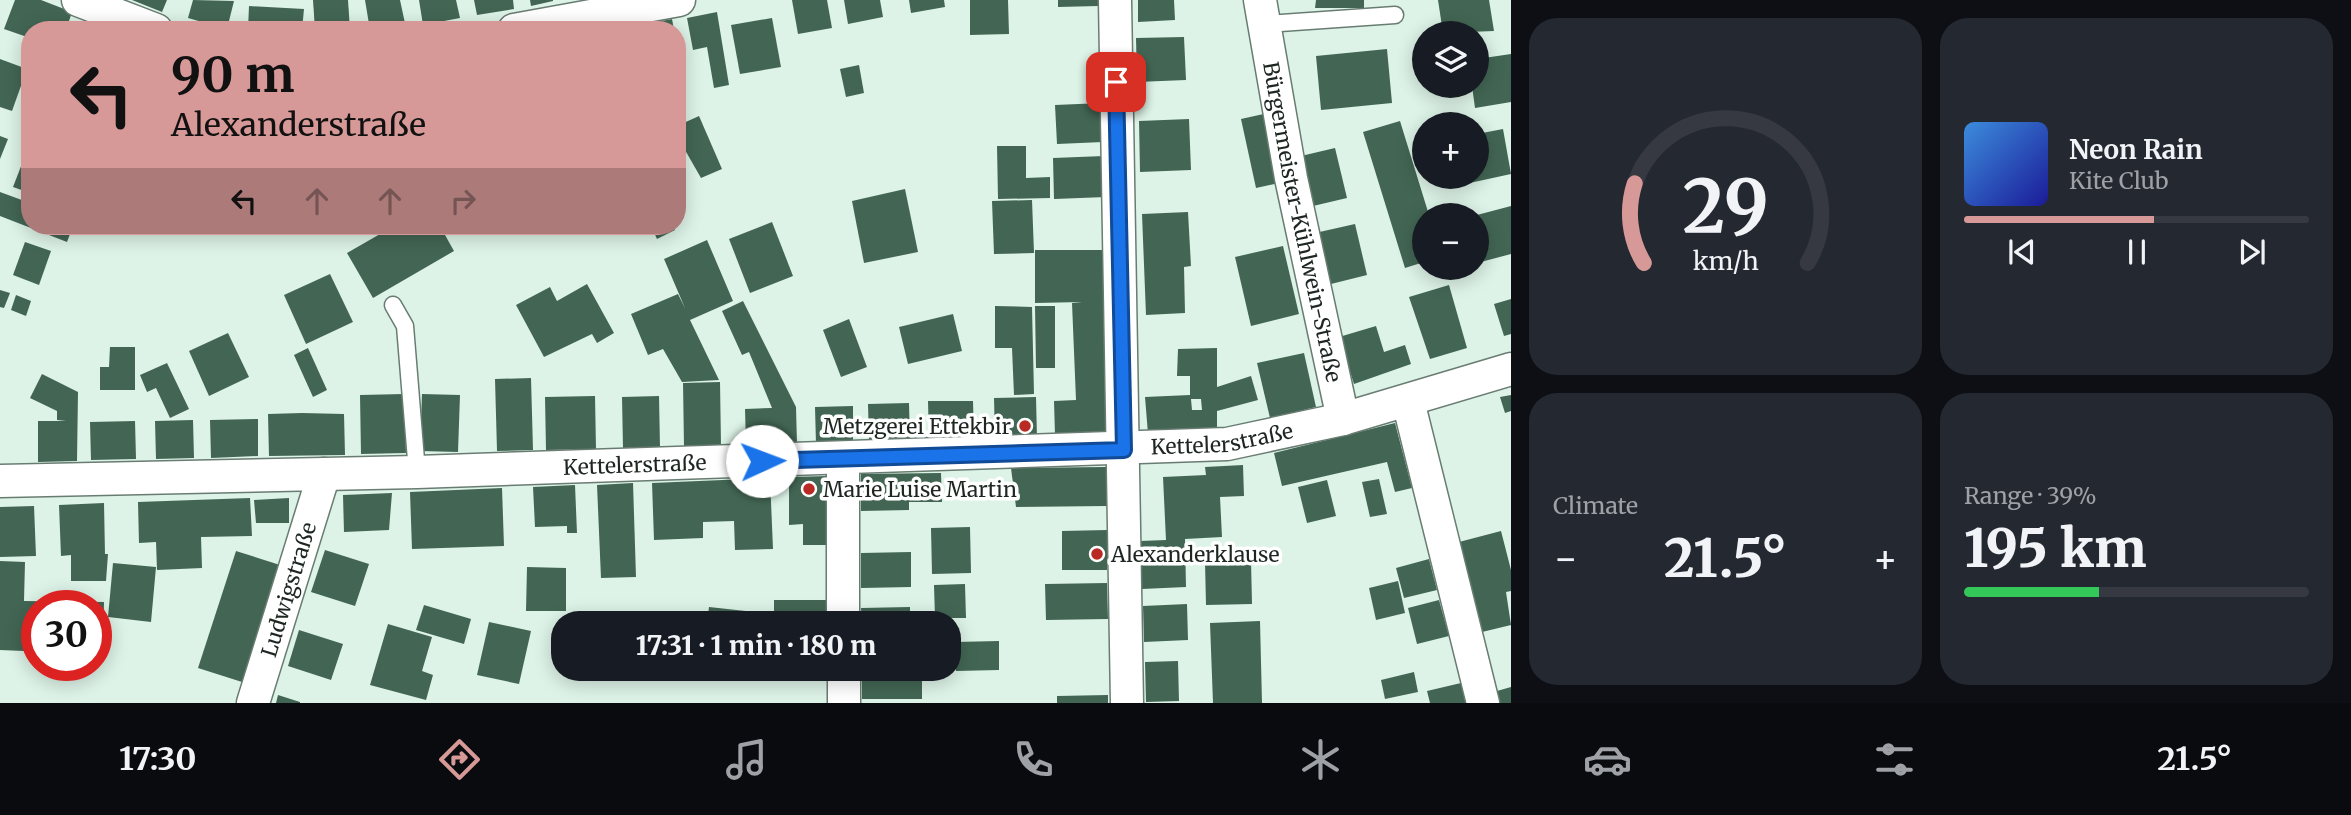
<!DOCTYPE html>
<html lang="en">
<head>
<meta charset="utf-8">
<style>
  :root { --surface:#171b24; --page:#242831; --text:#f1f3f6; --muted:#9ea1a6; --line:#363941; --accent:#d79997 }
  body { margin:0; font-family:Merriweather,serif; background:var(--page); color:var(--text); height:100vh; display:flex; flex-direction:column; font-size:26px; white-space:nowrap }
  * { box-sizing:border-box; margin:0 }
  p { font-size:23px; color:var(--muted) }
  .icon { flex:none; width:38px; height:38px; fill:none; stroke:currentColor; stroke-width:2; stroke-linecap:round; stroke-linejoin:round }
  .map { position:relative; flex:1; overflow:hidden }
  .sheet { display:flex; flex-direction:column; gap:18px; padding:18px; background:#0d0f14; width:840px }
  .sheet>* { flex:none }
  .top-card { position:absolute; left:21px; top:21px; width:665px; height:214px; border-radius:28px; box-shadow:0 4px 18px #0003; background:#d79997; color:#111; overflow:hidden }
  .fabs { position:absolute; left:1412px; top:21px; display:grid; gap:14px }
  .fabs a { display:grid; place-items:center; width:77px; height:77px; border-radius:50%; background:var(--surface); box-shadow:0 4px 18px #0003; font-size:35px }
  .speed { position:absolute; left:21px; top:590px; display:flex; gap:14px; font-size:35px; font-weight:700; text-align:center }
  .speed>* { display:grid; place-content:center; width:91px; height:91px; border-radius:50%; background:var(--surface); box-shadow:0 4px 18px #0003; line-height:1 }
  .speed .limit { border:10px solid #d22; background:#fff; color:#111 }
  .pin { position:absolute; display:grid; place-items:center; width:60px; height:60px; color:#fff; margin:-30px; border-radius:14px; box-shadow:0 4px 10px #0006 }
  .me { position:absolute; width:77px; margin:-38px; rotate:88deg; stroke-linejoin:round; filter:drop-shadow(0 0 5px #0008) }
  .turn { display:flex; align-items:center; gap:24px; height:147px; padding:0 35px; font-size:32px }
  .turn .icon { width:91px; height:91px; stroke-width:2.5 }
  .turn b { display:block; font-size:49px; line-height:60px }
  .lanes { display:flex; align-items:center; height:66px; padding:0 35px; background:#0003; justify-content:center; gap:35px; direction:ltr }
  .lanes .off { opacity:.35 }
  .big { font-size:52px; font-weight:800; line-height:1.1 }
  .sheet .card { flex:1; display:flex; flex-direction:column; justify-content:center; gap:10px; min-width:0; padding:0 24px; border-radius:28px; background:var(--page) }
  .sheet .dial { align-items:center; gap:0 }
  .dial svg { height:182px; overflow:visible; fill:none; stroke:var(--line); stroke-width:7; stroke-linecap:round; text-anchor:middle }
  .dial text { fill:var(--text); stroke:none }
  .song { display:flex; align-items:center; gap:21px }
  .cover { width:84px; height:84px; border-radius:10px; background:linear-gradient(135deg,hsl(210 70% 55%),hsl(240 70% 35%)) }
  .played { height:7px; border-radius:4px; background:linear-gradient(90deg,var(--accent) 55%,var(--line) 55%) }
  .keys { display:flex; justify-content:space-around; direction:ltr }
  .heat { display:flex; justify-content:space-between; align-items:center; font-size:38px; direction:ltr }
  .charge { height:10px; border-radius:5px; background:linear-gradient(90deg,#34c759 39%,var(--line) 0) }
  .sheet .tiles { flex:1; display:grid; gap:18px; grid-template-columns:repeat(2,1fr) }
  .trip { position:absolute; left:551px; top:611px; width:410px; height:70px; border-radius:28px; background:var(--surface); box-shadow:0 4px 18px #0003; font-weight:800; line-height:70px; text-align:center }
  .tabs { display:flex; height:112px; justify-content:space-around; align-items:center; background:#090b0e; color:var(--muted) }
  .tabs .icon { width:49px; height:49px }
  .tabs .on { color:var(--accent) }
  .tabs b { font-size:32px; color:var(--text) }
  main { display:flex; flex:1; min-height:0 }
  .map>svg:first-child { display:block }
  .building { fill:#436654; fill-rule:evenodd }
  .lines { fill:none; stroke-linecap:round; stroke-linejoin:round }
  .lane-casing { stroke:#697c72; stroke-width:19 }
  .street-casing { stroke:#697c72; stroke-width:35 }
  .lane { stroke:#fff; stroke-width:16 }
  .street { stroke:#fff; stroke-width:32 }
  .route-casing { stroke:#114b97; stroke-width:18 }
  .route { stroke:#1a73e8; stroke-width:12 }
  .poi-dot { fill:#b82a23; stroke:#fff; stroke-width:2.5 }
  .labels { text-anchor:middle; dominant-baseline:central; stroke-width:7; stroke-linejoin:round; paint-order:stroke }
  .street-label { font-size:21px; fill:#1e2622; stroke:#fff }
  .poi-label { font-size:21px; fill:#1e2622; stroke:#fff; text-anchor:start }
</style>
</head>
<body>
<main>
<div class="map">
<svg width="1511" height="703" viewBox="0 0 1511 703">
  <rect width="100%" height="100%" fill="#ddf3e7"/>
  <g class="building">
    <path d="M15 0H41L72 12 66 30H30V38L4 29Z"/>
    <path d="M132 0H167L162 12Z"/>
    <path d="M193 0 234 1 227 29 188 18Z"/>
    <path d="M313 0H348L350 30H315Z"/>
    <path d="M365 0H400L406 28 370 30Z"/>
    <path d="M419 0H456L460 18 423 25Z"/>
    <path d="M474 0H513L514 9 477 15Z"/>
    <path d="M530 0H553V1L531 6Z"/>
    <path d="M792 0H827L832 28 798 34Z"/>
    <path d="M844 0H880L883 17 848 24Z"/>
    <path d="M909 0H944L945 7 911 13Z"/>
    <path d="M970 0H1008L1009 34 970 35Z"/>
    <path d="M1058 0H1098V6L1058 7Z"/>
    <path d="M1138 0H1174L1175 20 1138 22Z"/>
    <path d="M1316 0H1364V8H1315Z"/>
    <path d="M1438 0H1489L1494 31 1443 33Z"/>
    <path d="M249 6 304 9 302 30H248Z"/>
    <path d="M717 12 729 85 714 88 707 47 693 50 687 18Z"/>
    <path d="M772 18 781 67 740 74 731 25Z"/>
    <path d="M672 19 674 30H642L641 25Z"/>
    <path d="M1184 37 1186 80 1137 82 1136 38Z"/>
    <path d="M1387 49 1392 103 1321 110 1316 56Z"/>
    <path d="M677 54 683 80 677 81Z"/>
    <path d="M1511 54V102L1475 108 1472 86H1477V59Z"/>
    <path d="M0 59 27 69 12 111 0 107Z"/>
    <path d="M859 65 864 93 846 97 840 69Z"/>
    <path d="M1102 103 1103 142 1057 144 1055 105Z"/>
    <path d="M1268 113 1283 182 1256 188 1241 119Z"/>
    <path d="M699 116 722 169 701 178 677 136V126Z"/>
    <path d="M1189 119 1191 170 1140 172 1139 121Z"/>
    <path d="M1400 121 1429 215H1424V262L1405 268 1363 132Z"/>
    <path d="M1503 129 1511 174 1465 184 1464 177H1477V134Z"/>
    <path d="M0 136 8 139 0 159Z"/>
    <path d="M30 143V193L13 187Z"/>
    <path d="M997 146H1026V178L1050 177V198L998 199Z"/>
    <path d="M1335 148 1347 198 1313 206 1301 156Z"/>
    <path d="M1104 156 1106 197 1054 199 1053 158Z"/>
    <path d="M905 189 918 252 864 263 852 201Z"/>
    <path d="M0 192 30 203V226H73L67 242 0 216Z"/>
    <path d="M1032 200 1034 253 994 254 992 201Z"/>
    <path d="M1511 206V254L1477 263V215Z"/>
    <path d="M1188 212 1191 266 1184 267 1185 313 1146 315 1142 214Z"/>
    <path d="M772 222 793 276 750 293 729 239Z"/>
    <path d="M1355 224 1367 275 1327 285 1315 233Z"/>
    <path d="M90 226H105L102 233 89 228Z"/>
    <path d="M394 226H440L454 251 373 298 347 253Z"/>
    <path d="M651 226H673L675 230 657 239Z"/>
    <path d="M707 240 733 301 690 320 719 380 682 382 663 349 648 355 631 314 678 294 685 308 664 259Z"/>
    <path d="M25 242 51 251 39 285 13 275Z"/>
    <path d="M1283 246 1299 314 1251 326 1235 257Z"/>
    <path d="M1035 250H1103L1108 433 1055 435 1054 401 1076 400 1072 303 1082 302 1035 303Z"/>
    <path d="M330 274 353 322 306 344 284 295Z"/>
    <path d="M587 284 614 333 597 343 592 334 544 357 516 305 550 287 557 301Z"/>
    <path d="M1449 285 1467 348 1430 359 1409 297Z"/>
    <path d="M0 290 10 293 4 308 0 307Z"/>
    <path d="M16 295 31 301 26 316 11 310Z"/>
    <path d="M1511 299V334L1504 336 1494 304Z"/>
    <path d="M743 301 796 407 797 444 746 445 745 409 772 408 749 352 742 355 722 311Z"/>
    <path d="M995 306 1032 307 1034 394 1014 395 1012 348H995Z"/>
    <path d="M1035 306H1055V368H1036Z"/>
    <path d="M953 314 962 351 908 364 899 327Z"/>
    <path d="M849 319 867 367 841 377 823 330Z"/>
    <path d="M1376 326 1384 352 1405 345 1411 364 1354 384 1339 337Z"/>
    <path d="M228 333 249 377 209 396 189 351Z"/>
    <path d="M110 347H135V390H100V367H109Z"/>
    <path d="M308 348 327 390 313 397 294 355Z"/>
    <path d="M1217 348V387L1251 376 1258 400 1217 411V430L1148 434 1145 397 1190 395V376H1177L1178 349ZM1191 399H1201L1202 410H1192Z"/>
    <path d="M1304 353 1316 407 1270 418 1257 363Z"/>
    <path d="M167 363 189 409 170 418 156 388 147 392 140 375Z"/>
    <path d="M42 374 78 392 77 461 38 462V421H66L57 420V411L30 398Z"/>
    <path d="M531 378 533 450 497 451 495 379Z"/>
    <path d="M720 382 721 446 684 447 683 383Z"/>
    <path d="M404 394 406 453 361 454 360 395Z"/>
    <path d="M422 394 460 395 458 452 420 451Z"/>
    <path d="M1511 395V411L1505 413 1500 397Z"/>
    <path d="M595 396 596 449 546 450 545 397Z"/>
    <path d="M659 396 660 447 623 448 622 397Z"/>
    <path d="M1036 397 1037 439H995L994 398Z"/>
    <path d="M928 401H973L974 440 929 441Z"/>
    <path d="M909 403 910 442H869L868 404Z"/>
    <path d="M853 406V443L816 444 815 407Z"/>
    <path d="M302 413 344 414 345 455 269 456 268 414Z"/>
    <path d="M258 419V456L211 458 210 420Z"/>
    <path d="M193 420 194 458 156 459 155 421Z"/>
    <path d="M135 421 136 459 91 460 90 422Z"/>
    <path d="M1395 423 1412 488 1395 492 1387 462 1282 486 1274 453Z"/>
    <path d="M1243 465 1244 496 1220 497 1222 537 1185 539 1186 587 1142 589 1140 541 1166 540 1163 477 1206 475 1205 467Z"/>
    <path d="M1106 467 1107 506 1016 507 1011 468Z"/>
    <path d="M941 473 942 502H909V510L861 511V474Z"/>
    <path d="M829 476 830 545H803V524L789 525V477Z"/>
    <path d="M770 478 773 549 735 550 734 521 703 522V538L654 540 652 483Z"/>
    <path d="M1379 479 1387 514 1370 517 1362 482Z"/>
    <path d="M1327 480 1336 516 1307 523 1298 487Z"/>
    <path d="M633 483 636 577 601 578 597 485Z"/>
    <path d="M575 485 577 533H567V526L535 527 533 487Z"/>
    <path d="M502 488 504 546 412 549 410 492Z"/>
    <path d="M392 493 389 530 344 532 343 495Z"/>
    <path d="M250 498 252 536 201 537 202 568 157 570 156 542 139 543 138 502Z"/>
    <path d="M289 498V523H256L254 500Z"/>
    <path d="M104 503 105 554H108L106 581H71V555L61 556 59 505Z"/>
    <path d="M34 506 36 556 0 557V507Z"/>
    <path d="M970 527 971 573 932 574 931 528Z"/>
    <path d="M1107 530V570H1062V531Z"/>
    <path d="M1501 531 1511 570V591L1506 592 1511 625 1482 632 1459 542Z"/>
    <path d="M325 550 369 564 355 606 311 592Z"/>
    <path d="M236 551 280 565 242 682 198 668Z"/>
    <path d="M911 552V587L861 588V553Z"/>
    <path d="M1429 559 1437 590 1404 598 1396 568Z"/>
    <path d="M0 561 25 562 24 601 104 602 103 643H96V606H37V643L24 642V651L0 650Z"/>
    <path d="M1251 561 1252 604 1206 605 1205 562Z"/>
    <path d="M113 563 156 567 151 622 108 617Z"/>
    <path d="M527 567 566 568V611H526Z"/>
    <path d="M1398 581 1405 613 1376 620 1369 588Z"/>
    <path d="M1107 583 1108 619 1046 620 1045 584Z"/>
    <path d="M965 584 966 618H935L934 585Z"/>
    <rect x="774" y="600" width="56" height="23"/>
    <path d="M1439 600 1449 636 1417 644 1408 608Z"/>
    <path d="M1187 604 1188 640 1144 642 1143 606Z"/>
    <path d="M424 605 471 619 464 644 416 630Z"/>
    <path d="M709 607 764 613 763 623H707Z"/>
    <path d="M910 607V623H862L861 608Z"/>
    <path d="M1260 621 1262 703H1213L1210 623Z"/>
    <path d="M489 622 531 631 519 684 477 675Z"/>
    <path d="M388 624 432 637 422 671 433 675 426 700 370 685Z"/>
    <path d="M299 630 343 644 331 680 288 666Z"/>
    <path d="M999 641V670L956 671 955 642Z"/>
    <path d="M1178 661 1179 701 1146 702 1145 662Z"/>
    <path d="M585 668H630L629 676 585 673Z"/>
    <rect x="862" y="668" width="60" height="31"/>
    <path d="M1414 672 1418 692 1385 699 1381 680Z"/>
    <path d="M1461 683 1466 703H1430L1427 691Z"/>
    <path d="M1511 687V703H1500L1497 691Z"/>
    <path d="M278 695 300 702V703H276Z"/>
    <path d="M1108 695V703H1057V696Z"/>
  </g>
  <g class="lines">
    <defs>
      <g id="lane">
        <path d="M1266 24 1395 15"/>
        <path d="M393 305 405 326 417 472"/>
      </g>
      <g id="street">
        <path d="M78 0 156 30"/>
        <path d="M1115 0 1127 703"/>
        <path id="s1" d="M1260 0 1291 178 1343 419"/>
        <path d="M514 30 679 0"/>
        <path d="M1408 401 1483 703"/>
        <path d="M843 459V623"/>
        <path id="s2" d="M0 481 417 472 1227 444 1343 419 1511 369"/>
        <path d="M844 668V703"/>
        <path id="s3" d="M253 703 324 474"/>
      </g>
    </defs>
    <use href="#lane" class="lane-casing"/>
    <use href="#street" class="street-casing"/>
    <use href="#lane" class="lane"/>
    <use href="#street" class="street"/>
  </g>
  <g class="lines">
    <defs>
      <path id="route" d="M762 461 1124 450 1116 82"/>
    </defs>
    <use href="#route" class="route-casing"/>
    <use href="#route" class="route"/>
  </g>
  <g class="poi-dot">
    <circle cx="1025" cy="426" r="7"/>
    <circle cx="809" cy="489" r="7"/>
    <circle cx="1097" cy="554" r="7"/>
  </g>
  <g class="labels">
    <g class="street-label">
      <text stroke="none"><textPath href="#s1" startOffset="226">Bürgermeister-Kühlwein-Straße</textPath></text>
      <text stroke="none"><textPath href="#s2" startOffset="1223">Kettelerstraße</textPath></text>
      <text stroke="none"><textPath href="#s2" startOffset="635">Kettelerstraße</textPath></text>
      <text stroke="none"><textPath href="#s3" startOffset="119">Ludwigstraße</textPath></text>
    </g>
    <g class="poi-label">
      <text x="1011" y="426" text-anchor="end">Metzgerei Ettekbir</text>
      <text x="823" y="489">Marie Luise Martin</text>
      <text x="1111" y="554">Alexanderklause</text>
    </g>
  </g>
</svg>
<div class="fabs">
<a><svg class="icon" aria-label="layers" viewBox="0 0 24 24"><path d="M12 4l9 5-9 5-9-5zM3 14l9 5 9-5"/></svg></a>
<a>+</a>
<a>−</a>
</div>
<div class="speed"><div class="limit">30</div></div>
<div class="pin" style="left:1116px;top:82px;background:#d93025"><svg class="icon" aria-label="arrive" viewBox="0 0 24 24"><path d="M6 21V4h12l-3 4 3 4H6"/></svg></div>
<svg class="me" style="left:762px;top:461px" viewBox="-20 -20 40 40"><circle r="19" fill="#fff"/><path d="M0-13L10 11 0 6-10 11z" fill="#1a73e8"/></svg>
<div class="trip">17:31 · 1 min · 180 m</div>
<div class="top-card">
<div class="turn"><svg class="icon" aria-label="left" viewBox="0 0 24 24"><path d="M17 20v-9H6M10 6l-5 5 5 5"/></svg><div><b>90 m</b>Alexanderstraße</div></div>
<div class="lanes"><svg class="icon" aria-label="left" viewBox="0 0 24 24"><path d="M17 20v-9H6M10 6l-5 5 5 5"/></svg><svg class="icon off" aria-label="ahead" viewBox="0 0 24 24"><path d="M12 20V5M6 11l6-6 6 6"/></svg><svg class="icon off" aria-label="ahead" viewBox="0 0 24 24"><path d="M12 20V5M6 11l6-6 6 6"/></svg><svg class="icon off" aria-label="right" viewBox="0 0 24 24"><path d="M7 20v-9h11M14 6l5 5-5 5"/></svg></div>
</div>
</div>
<section class="sheet">
<div class="tiles">
<div class="card dial"><svg viewBox="0 0 100 80">
<path d="M14 69A42 42 0 1 1 86 69"/>
<path d="M14 69A42 42 0 0 1 10 34" stroke="#d79997"/>
<text x="50" y="56" font-size="32" font-weight="700">29</text>
<text x="50" y="72" font-size="11">km/h</text>
</svg></div>
<div class="card">
<div class="song"><i class="cover"></i><div><b>Neon Rain</b><p>Kite Club</p></div></div>
<div class="played"></div>
<div class="keys"><svg class="icon" aria-label="previous" viewBox="0 0 24 24"><path d="M18 5L8 12l10 7zM5 5v14"/></svg><svg class="icon" aria-label="pause" viewBox="0 0 24 24"><path d="M8 5v14M16 5v14"/></svg><svg class="icon" aria-label="next" viewBox="0 0 24 24"><path d="M6 5l10 7-10 7zM19 5v14"/></svg></div>
</div>
<div class="card"><p>Climate</p>
<div class="heat"><a>−</a><b class="big">21.5°</b><a>+</a></div>
</div>
<div class="card"><p>Range · 39%</p><b class="big">195 km</b><div class="charge"></div></div>
</div>
</section>
</main>
<nav class="tabs">
<b>17:30</b>
<svg class="icon on" aria-label="directions" viewBox="0 0 24 24"><path d="M12 3l9 9-9 9-9-9zM9 14v-3h6M13 9l2 2-2 2"/></svg>
<svg class="icon" aria-label="music" viewBox="0 0 24 24"><path d="M9 18V5l10-2v13"/><circle cx="6" cy="18" r="3"/><circle cx="16" cy="16" r="3"/></svg>
<svg class="icon" aria-label="phone" viewBox="0 0 24 24"><path d="M5 4h4l2 5-3 2q2 4 5 5l2-3 5 2v4C11 20 4 13 5 4z"/></svg>
<svg class="icon" aria-label="climate" viewBox="0 0 24 24"><path d="M12 3v18M4 7l16 10M4 17L20 7"/></svg>
<svg class="icon" aria-label="car" viewBox="0 0 24 24"><path d="M5 17H2v-5l4-1 3-4h7l3 4 3 1v5h-3M9 17h6M6 11h13"/><circle cx="7" cy="17" r="2"/><circle cx="17" cy="17" r="2"/></svg>
<svg class="icon" aria-label="filters" viewBox="0 0 24 24"><path d="M4 7h16M4 17h16"/><circle cx="9" cy="7" r="2"/><circle cx="15" cy="17" r="2"/></svg>
<b>21.5°</b>
</nav>
</body>
</html>
